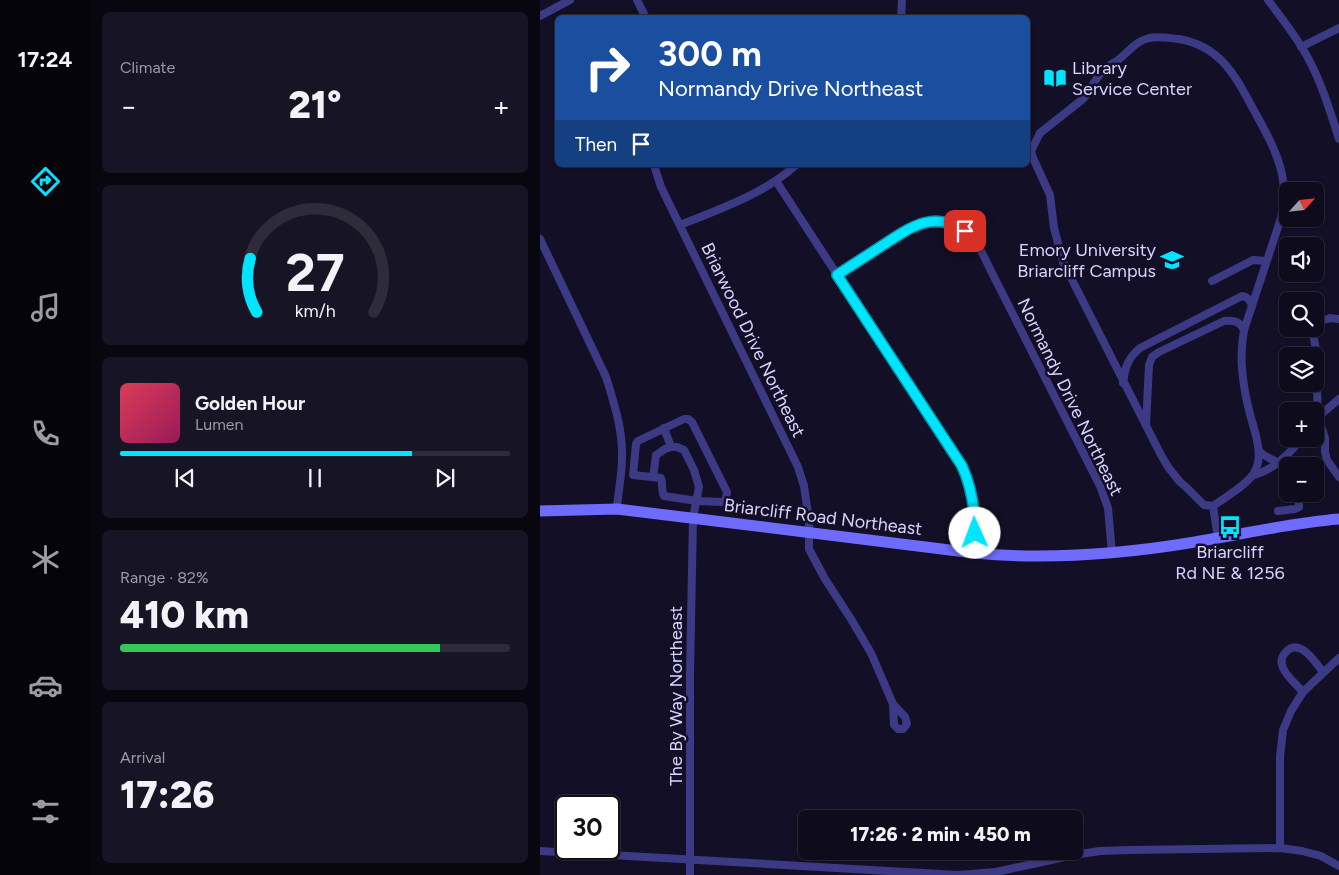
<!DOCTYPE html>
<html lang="en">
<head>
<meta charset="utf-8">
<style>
  :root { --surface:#0e0b1c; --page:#171425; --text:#f1f3f6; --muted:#9b9ba3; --line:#2e2b3b; --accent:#00e5ff }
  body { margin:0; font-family:Figtree,sans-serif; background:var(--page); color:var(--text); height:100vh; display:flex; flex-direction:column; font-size:19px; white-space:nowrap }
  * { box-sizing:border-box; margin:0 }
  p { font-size:16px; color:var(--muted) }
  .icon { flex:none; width:28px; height:28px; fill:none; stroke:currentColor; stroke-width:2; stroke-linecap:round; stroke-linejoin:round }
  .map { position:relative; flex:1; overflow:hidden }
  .drawer { display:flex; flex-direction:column; gap:12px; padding:12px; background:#08060f; width:450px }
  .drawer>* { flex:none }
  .top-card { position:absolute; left:15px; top:15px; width:475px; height:152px; border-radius:8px; box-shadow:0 1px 4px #0004,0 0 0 1px var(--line); background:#1a4fa0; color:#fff; overflow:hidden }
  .needle { width:32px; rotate:63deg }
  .buttons { position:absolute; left:739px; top:182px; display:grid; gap:10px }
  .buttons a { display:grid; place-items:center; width:45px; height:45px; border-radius:8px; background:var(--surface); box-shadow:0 1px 4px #0004,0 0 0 1px var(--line); font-size:25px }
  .speed { position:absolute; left:15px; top:795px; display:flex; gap:10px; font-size:25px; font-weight:700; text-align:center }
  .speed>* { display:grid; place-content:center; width:65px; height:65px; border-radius:50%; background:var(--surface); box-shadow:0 1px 4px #0004,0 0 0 1px var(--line); line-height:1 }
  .speed .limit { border:2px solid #111; border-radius:8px; background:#fff; color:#111 }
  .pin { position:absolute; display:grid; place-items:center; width:42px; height:42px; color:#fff; margin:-21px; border-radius:10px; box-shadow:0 2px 8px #0006 }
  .me { position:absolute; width:55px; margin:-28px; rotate:358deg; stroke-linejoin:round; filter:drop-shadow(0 0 4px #0008) }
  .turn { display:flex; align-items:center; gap:18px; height:105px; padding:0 20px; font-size:22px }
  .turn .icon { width:65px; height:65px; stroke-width:2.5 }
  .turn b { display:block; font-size:35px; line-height:42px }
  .then { display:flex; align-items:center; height:48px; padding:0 20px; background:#0003; gap:10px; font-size:19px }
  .big { font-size:38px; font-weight:800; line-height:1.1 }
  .drawer .tile { flex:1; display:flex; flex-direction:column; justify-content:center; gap:8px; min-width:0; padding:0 18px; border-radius:8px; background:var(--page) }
  .drawer .dial { align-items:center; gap:0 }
  .dial svg { height:130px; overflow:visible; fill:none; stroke:var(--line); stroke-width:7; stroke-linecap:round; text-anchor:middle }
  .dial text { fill:var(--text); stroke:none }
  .song { display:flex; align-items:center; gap:15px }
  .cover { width:60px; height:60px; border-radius:8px; background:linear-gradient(135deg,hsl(350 70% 55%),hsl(330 70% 35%)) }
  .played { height:5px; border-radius:2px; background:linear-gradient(90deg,var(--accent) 75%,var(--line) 75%) }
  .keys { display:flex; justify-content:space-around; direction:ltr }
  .heat { display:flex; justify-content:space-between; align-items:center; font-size:28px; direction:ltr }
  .charge { height:8px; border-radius:4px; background:linear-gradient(90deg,#34c759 82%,var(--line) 0) }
  .trip { position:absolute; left:258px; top:810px; width:285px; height:50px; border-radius:8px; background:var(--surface); box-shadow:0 1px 4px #0004,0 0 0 1px var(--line); font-weight:800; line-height:50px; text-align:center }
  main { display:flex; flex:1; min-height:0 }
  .tab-bar { display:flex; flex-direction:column; width:90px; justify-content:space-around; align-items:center; background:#06040b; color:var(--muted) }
  .tab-bar .icon { width:35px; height:35px }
  .tab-bar .current { color:var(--accent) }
  .tab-bar b { font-size:22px; color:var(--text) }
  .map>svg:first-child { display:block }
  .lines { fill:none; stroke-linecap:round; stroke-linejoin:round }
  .minor { stroke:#3d3a85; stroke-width:8 }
  .secondary { stroke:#6f6bff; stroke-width:11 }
  .route-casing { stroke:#0095a6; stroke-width:12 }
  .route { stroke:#00e5ff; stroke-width:9 }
  .labels { text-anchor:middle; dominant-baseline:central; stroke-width:5; stroke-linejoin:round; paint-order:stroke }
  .poi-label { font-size:18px; fill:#d9d4ff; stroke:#130f26; text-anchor:start }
  .street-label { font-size:18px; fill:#d9d4ff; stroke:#130f26 }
</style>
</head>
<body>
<main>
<nav class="tab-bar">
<b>17:24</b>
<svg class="icon current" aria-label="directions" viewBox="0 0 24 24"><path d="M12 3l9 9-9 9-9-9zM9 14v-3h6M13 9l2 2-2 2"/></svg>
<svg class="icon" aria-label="music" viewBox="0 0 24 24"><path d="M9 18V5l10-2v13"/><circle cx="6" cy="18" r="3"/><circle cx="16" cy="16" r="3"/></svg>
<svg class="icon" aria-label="phone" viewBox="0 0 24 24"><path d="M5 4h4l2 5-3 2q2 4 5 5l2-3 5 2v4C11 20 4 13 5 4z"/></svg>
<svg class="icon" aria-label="climate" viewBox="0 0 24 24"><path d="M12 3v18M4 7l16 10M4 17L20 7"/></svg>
<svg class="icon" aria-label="car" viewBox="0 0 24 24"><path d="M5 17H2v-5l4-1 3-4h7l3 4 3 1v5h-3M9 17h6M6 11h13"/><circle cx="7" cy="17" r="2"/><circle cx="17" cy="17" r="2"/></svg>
<svg class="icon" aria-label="filters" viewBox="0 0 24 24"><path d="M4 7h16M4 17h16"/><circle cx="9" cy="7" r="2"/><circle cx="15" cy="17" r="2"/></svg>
</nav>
<section class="drawer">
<div class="tile"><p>Climate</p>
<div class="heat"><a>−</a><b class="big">21°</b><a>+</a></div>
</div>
<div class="tile dial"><svg viewBox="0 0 100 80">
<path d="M14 69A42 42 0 1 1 86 69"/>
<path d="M14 69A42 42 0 0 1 10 36" stroke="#00e5ff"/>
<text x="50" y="56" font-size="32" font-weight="700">27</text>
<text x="50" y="72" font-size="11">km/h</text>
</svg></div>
<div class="tile">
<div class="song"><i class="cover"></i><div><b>Golden Hour</b><p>Lumen</p></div></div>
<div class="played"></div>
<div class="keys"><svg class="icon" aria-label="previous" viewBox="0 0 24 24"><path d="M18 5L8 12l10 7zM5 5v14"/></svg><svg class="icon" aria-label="pause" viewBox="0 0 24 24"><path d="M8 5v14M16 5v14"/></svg><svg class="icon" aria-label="next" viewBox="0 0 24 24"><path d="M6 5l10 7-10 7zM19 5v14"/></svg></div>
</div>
<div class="tile"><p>Range · 82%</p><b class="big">410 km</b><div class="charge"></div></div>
<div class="tile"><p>Arrival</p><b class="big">17:26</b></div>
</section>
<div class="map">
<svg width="799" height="875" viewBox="0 0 799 875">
  <rect width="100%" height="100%" fill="#130f26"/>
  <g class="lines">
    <g class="minor">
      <path d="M97 0 106 18"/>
      <path d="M728 0C742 19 757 37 768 58 782 84 790 111 799 139"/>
      <path d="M0 16 30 0"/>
      <path d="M361 18 362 0"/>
      <path d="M761 47 799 28"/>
      <path d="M114 165 121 187 258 467 264 486 268 514 270 533 269 539V549L285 579 311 619 331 653 353 704 365 717 367 724 363 729H358L354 725 353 704"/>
      <path d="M236 181 422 466C435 495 436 523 434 553"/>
      <path d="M140 225C180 209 224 194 256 165"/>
      <path d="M0 239 66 377C74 403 83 430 82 458 82 475 78 492 77 509"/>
      <path d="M297 275C312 265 328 256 343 246 364 232 379 218 406 222 415 224 423 228 430 234 439 244 445 259 451 271L560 486 568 508 572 553"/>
      <path d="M672 281 713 260 726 261"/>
      <path d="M790 318 799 319"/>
      <path d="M775 326 780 320 788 319"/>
      <path d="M774 329V339L776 350"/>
      <path d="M776 358 778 417 799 399"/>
      <path d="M583 383C585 367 588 358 600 348L702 296C708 297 710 300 712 306"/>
      <path d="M144 419H148L152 422 187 492 186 499 184 502 157 501 124 496C121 490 123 484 121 478L93 475 96 444 98 441Z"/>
      <path d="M775 420 778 417 785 438V452L787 460 799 477"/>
      <path d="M606 425 609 365 612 357 619 352 684 321C693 320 700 321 704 330"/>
      <path d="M124 428 131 447"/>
      <path d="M719 451C727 459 739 461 748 470"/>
      <path d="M712 476C733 470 748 456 761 439"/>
      <path d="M113 477 116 455 125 449 131 447H137L144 450 154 470 159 487 153 518 150 673V875"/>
      <path d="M673 506 664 505 647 488 640 482 628 467 621 455 523 262 514 228 510 195 493 158 491 151 500 133 543 99C550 92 552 84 558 77 565 67 569 66 578 60 589 52 594 42 609 38 618 36 629 38 639 39 684 47 697 80 717 116 728 136 740 158 743 180 745 193 743 205 741 218L704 330C702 343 701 356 702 368 703 381 705 394 708 406 712 426 726 454 714 473 707 485 684 498 673 506L678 538"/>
      <path d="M738 511 755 509 759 507V502L758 494"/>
      <path d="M763 692C757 685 747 677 743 668 741 663 741 657 745 653 759 636 775 662 783 672"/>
      <path d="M740 848V757L743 730 751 711 763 692 799 658"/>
      <path d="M0 851 418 875 456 872 534 855 560 851 590 850 740 848 762 851 781 856 799 866"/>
    </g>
    <path class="secondary" d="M0 511 77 509 159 519 434 553C507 560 583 554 655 542 703 534 751 523 799 519"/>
  </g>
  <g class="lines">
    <defs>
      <path id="route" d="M425 231C393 210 371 227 343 245 328 255 312 265 297 275L422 466C432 488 435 510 435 533"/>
    </defs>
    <use href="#route" class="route-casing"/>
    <use href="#route" class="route"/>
  </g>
  <defs>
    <symbol id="library-bare" viewBox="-9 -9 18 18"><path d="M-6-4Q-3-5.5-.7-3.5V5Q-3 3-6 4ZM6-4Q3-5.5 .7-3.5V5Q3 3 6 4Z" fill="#00e5ff" stroke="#130f26" stroke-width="2.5" paint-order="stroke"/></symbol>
    <symbol id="university-bare" viewBox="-9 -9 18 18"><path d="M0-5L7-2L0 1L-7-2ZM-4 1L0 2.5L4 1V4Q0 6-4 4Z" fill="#00e5ff" stroke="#130f26" stroke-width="2.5" paint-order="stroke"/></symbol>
    <symbol id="bus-bare" viewBox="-9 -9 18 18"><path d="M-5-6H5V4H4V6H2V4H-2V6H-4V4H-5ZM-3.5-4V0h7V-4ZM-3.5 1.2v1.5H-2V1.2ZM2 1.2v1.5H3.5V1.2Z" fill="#00e5ff" stroke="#130f26" stroke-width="2.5" paint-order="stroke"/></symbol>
  </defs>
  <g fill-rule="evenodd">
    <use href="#library-bare" x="499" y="62" width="32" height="32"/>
    <use href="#university-bare" x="616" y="244" width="32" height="32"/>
    <use href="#bus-bare" x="674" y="511" width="32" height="32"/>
  </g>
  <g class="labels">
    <g class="poi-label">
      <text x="532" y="68">Library<tspan x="532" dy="21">Service Center</tspan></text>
      <text x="616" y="250" text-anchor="end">Emory University<tspan x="616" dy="21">Briarcliff Campus</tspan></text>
      <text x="690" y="552" text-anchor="middle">Briarcliff<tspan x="690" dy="21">Rd NE &amp; 1256</tspan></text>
    </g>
    <g class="street-label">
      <text transform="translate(213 340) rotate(64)">Briarwood Drive Northeast</text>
      <text transform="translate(530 397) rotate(64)">Normandy Drive Northeast</text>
      <text transform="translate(283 517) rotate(7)">Briarcliff Road Northeast</text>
      <text transform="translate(136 696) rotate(-90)">The By Way Northeast</text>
    </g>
  </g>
</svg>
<div class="buttons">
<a><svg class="needle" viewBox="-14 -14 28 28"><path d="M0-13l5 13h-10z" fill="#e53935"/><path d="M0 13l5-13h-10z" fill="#9b9ba3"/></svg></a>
<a><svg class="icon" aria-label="sound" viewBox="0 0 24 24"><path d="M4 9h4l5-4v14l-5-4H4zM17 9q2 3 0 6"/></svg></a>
<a><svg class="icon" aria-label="search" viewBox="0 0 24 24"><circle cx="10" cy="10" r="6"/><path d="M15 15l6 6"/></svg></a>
<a><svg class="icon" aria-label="layers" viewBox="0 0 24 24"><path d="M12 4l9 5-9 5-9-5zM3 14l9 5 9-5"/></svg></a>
<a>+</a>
<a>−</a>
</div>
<div class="speed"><div class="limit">30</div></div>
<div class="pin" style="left:425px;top:231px;background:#d93025"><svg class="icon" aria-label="arrive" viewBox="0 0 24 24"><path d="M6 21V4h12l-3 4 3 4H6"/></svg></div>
<svg class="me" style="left:435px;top:533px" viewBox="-20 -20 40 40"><circle r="19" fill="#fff"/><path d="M0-13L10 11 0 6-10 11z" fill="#00e5ff"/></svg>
<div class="trip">17:26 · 2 min · 450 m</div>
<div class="top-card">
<div class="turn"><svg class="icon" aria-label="right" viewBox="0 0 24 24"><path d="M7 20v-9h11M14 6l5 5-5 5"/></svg><div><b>300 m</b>Normandy Drive Northeast</div></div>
<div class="then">Then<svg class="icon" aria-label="arrive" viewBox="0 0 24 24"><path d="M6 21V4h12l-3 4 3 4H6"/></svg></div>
</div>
</div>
</main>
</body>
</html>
